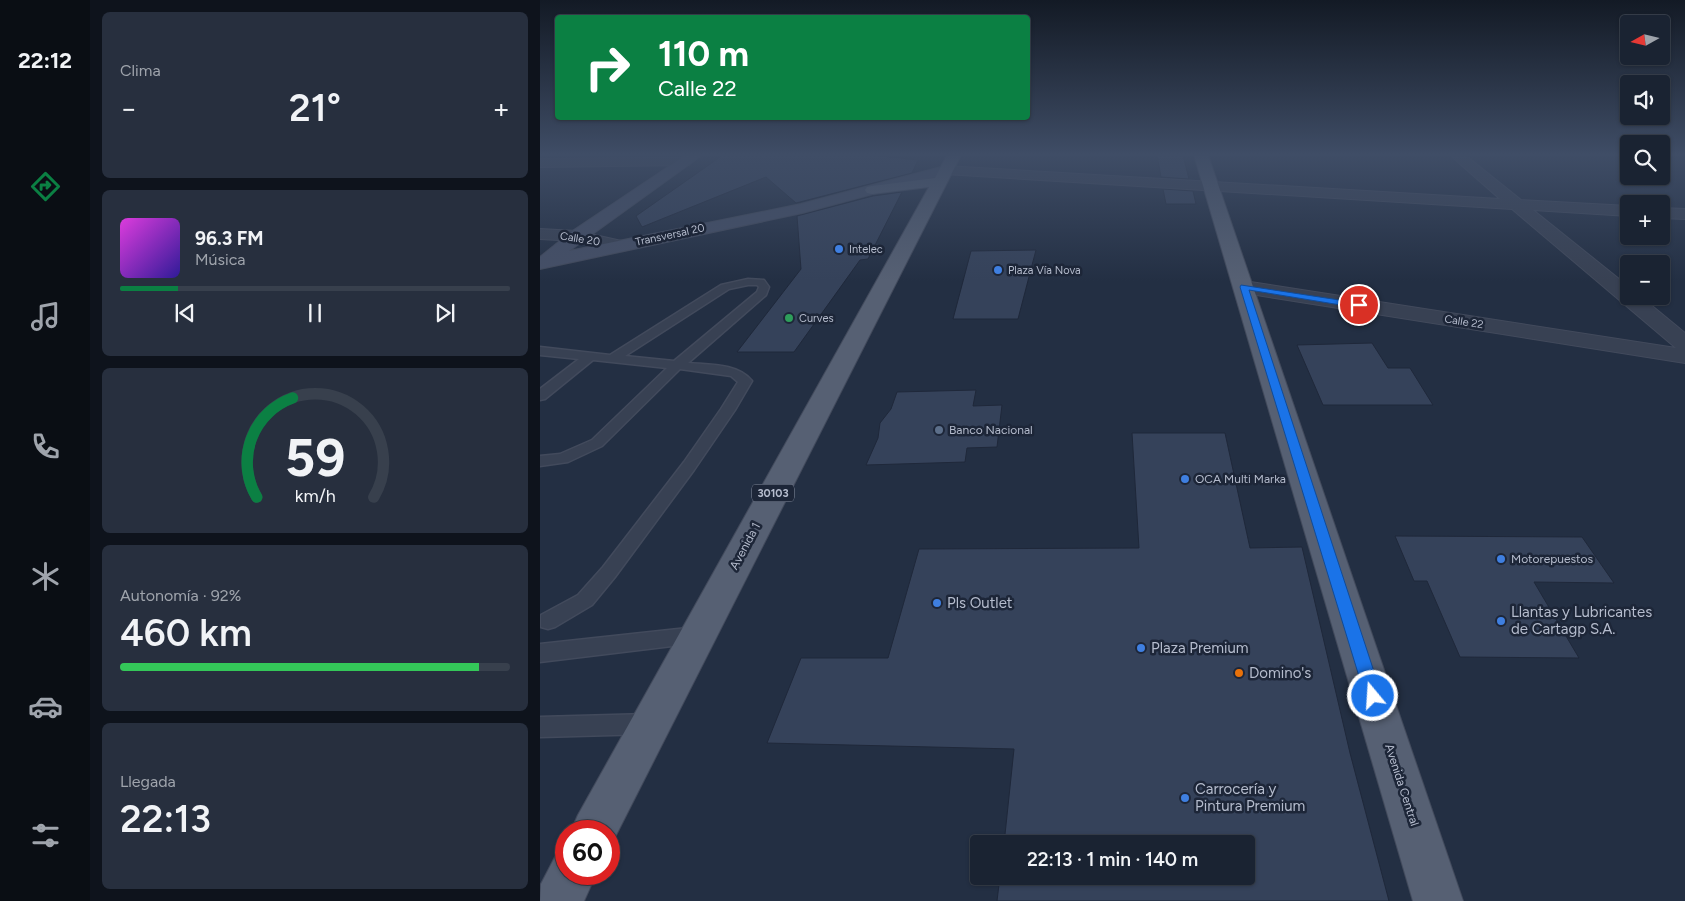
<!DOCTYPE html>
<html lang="es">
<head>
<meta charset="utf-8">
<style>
  :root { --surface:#1a2332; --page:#272f3e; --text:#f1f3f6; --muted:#9fa4ac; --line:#38404d; --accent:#0b8043 }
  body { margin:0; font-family:Figtree,sans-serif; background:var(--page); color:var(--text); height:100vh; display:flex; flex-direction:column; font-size:19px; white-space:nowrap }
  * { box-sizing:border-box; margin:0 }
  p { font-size:16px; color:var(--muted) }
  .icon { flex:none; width:28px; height:28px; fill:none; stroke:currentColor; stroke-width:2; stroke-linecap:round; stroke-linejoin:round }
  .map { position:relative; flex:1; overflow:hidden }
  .details { display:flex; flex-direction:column; gap:12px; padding:12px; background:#0e131c; width:450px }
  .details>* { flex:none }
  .hud { position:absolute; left:15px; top:15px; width:475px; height:105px; border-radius:5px; box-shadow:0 1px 4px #0004,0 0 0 1px var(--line); background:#0b8043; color:#fff; overflow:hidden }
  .needle { width:32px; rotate:262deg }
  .buttons { position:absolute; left:1080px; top:15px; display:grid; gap:10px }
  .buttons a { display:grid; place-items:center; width:50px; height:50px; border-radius:5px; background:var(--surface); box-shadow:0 1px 4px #0004,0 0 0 1px var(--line); font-size:25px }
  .speed { position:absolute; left:15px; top:820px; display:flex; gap:10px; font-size:25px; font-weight:700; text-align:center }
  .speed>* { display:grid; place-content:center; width:65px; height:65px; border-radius:50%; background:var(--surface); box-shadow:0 1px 4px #0004,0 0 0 1px var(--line); line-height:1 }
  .speed .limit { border:8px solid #d22; background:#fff; color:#111 }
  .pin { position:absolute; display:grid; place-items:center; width:42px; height:42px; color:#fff; margin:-21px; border:2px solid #fff; border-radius:50%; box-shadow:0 1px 5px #0007 }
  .me { position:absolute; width:55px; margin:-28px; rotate:342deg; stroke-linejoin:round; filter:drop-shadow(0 0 4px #0008) }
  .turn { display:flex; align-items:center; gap:18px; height:105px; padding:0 20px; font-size:22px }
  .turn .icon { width:65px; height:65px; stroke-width:2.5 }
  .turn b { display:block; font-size:35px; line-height:42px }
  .big { font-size:38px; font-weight:600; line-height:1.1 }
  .details .widget { flex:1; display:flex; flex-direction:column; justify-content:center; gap:8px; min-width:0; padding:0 18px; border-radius:8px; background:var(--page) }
  .details .dial { align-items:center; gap:0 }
  .dial svg { height:130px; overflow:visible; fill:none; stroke:var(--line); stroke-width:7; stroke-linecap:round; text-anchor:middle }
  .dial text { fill:var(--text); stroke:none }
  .song { display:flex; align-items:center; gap:15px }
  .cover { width:60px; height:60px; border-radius:8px; background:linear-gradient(135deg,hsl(300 70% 55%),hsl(250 70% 35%)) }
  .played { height:5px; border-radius:2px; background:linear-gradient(90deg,var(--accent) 15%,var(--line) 15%) }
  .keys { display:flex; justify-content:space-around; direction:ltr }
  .heat { display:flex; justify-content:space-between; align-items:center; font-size:28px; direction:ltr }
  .charge { height:8px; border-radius:4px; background:linear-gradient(90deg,#34c759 92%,var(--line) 0) }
  .trip { position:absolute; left:430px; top:835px; width:285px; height:50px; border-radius:5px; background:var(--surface); box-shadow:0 1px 4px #0004,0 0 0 1px var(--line); font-weight:600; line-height:50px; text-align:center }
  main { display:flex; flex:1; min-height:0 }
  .dock { display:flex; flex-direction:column; width:90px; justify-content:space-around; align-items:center; background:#0a0e14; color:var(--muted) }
  .dock .icon { width:35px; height:35px }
  .dock .active { color:var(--accent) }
  .dock b { font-size:22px; color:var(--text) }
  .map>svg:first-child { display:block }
  .building { fill:#35425a; stroke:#1f283a }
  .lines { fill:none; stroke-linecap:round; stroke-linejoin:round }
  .lane-casing { stroke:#424a5c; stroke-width:3 }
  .street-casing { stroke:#424a5c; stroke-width:2 }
  .secondary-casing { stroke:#424a5c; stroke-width:2 }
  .primary-casing { stroke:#424a5c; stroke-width:2 }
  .lane { fill:#384153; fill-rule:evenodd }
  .street { fill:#384153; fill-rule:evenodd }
  .secondary { fill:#454f66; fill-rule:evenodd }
  .primary { fill:#566073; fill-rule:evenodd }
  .route { fill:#1a73e8; stroke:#114b97 }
  .shop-dot { fill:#3f7fe0; stroke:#1d2638; stroke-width:2 }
  .leisure-dot { fill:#2e9e5b; stroke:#1d2638; stroke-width:2 }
  .service-dot { fill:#5c6f8a; stroke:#1d2638; stroke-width:2 }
  .food-dot { fill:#e8710a; stroke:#1d2638; stroke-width:2 }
  .labels { text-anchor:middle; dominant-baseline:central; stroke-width:5; stroke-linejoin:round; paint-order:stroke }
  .far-street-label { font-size:11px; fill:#b5bccd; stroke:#1d2638 }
  .far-poi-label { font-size:11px; fill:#b5bccd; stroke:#1d2638; text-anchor:start }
  .shield { fill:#1d2638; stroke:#878fa0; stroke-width:1 }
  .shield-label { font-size:11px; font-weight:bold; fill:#b5bccd }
  .poi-label { font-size:12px; fill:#b5bccd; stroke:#1d2638; text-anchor:start }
  .street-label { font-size:12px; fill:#b5bccd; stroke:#1d2638 }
  .near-poi-label { font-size:15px; fill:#b5bccd; stroke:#1d2638; text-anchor:start }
</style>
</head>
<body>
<main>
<nav class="dock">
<b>22:12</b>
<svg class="icon active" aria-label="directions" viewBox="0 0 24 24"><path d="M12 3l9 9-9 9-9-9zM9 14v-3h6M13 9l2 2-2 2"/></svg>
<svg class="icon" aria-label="music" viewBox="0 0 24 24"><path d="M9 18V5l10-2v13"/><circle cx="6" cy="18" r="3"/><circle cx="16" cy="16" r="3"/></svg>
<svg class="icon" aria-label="phone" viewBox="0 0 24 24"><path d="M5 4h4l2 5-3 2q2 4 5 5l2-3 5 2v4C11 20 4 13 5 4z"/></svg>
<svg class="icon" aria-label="climate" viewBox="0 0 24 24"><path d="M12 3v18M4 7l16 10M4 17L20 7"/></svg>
<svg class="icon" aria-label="car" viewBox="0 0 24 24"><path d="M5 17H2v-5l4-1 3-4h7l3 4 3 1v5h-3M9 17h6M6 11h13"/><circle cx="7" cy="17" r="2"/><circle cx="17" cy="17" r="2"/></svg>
<svg class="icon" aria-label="filters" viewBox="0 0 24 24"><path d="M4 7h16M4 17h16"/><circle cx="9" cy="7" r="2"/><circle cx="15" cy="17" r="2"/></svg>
</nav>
<section class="details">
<div class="widget"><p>Clima</p>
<div class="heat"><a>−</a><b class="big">21°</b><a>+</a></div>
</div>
<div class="widget">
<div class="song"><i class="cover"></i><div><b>96.3 FM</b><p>Música</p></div></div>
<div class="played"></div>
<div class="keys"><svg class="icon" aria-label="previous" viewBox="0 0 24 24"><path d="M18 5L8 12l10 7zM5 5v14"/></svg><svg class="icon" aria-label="pause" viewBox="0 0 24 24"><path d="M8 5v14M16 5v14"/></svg><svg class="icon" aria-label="next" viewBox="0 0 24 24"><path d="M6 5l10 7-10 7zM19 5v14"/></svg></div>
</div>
<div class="widget dial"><svg viewBox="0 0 100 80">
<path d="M14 69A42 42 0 1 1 86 69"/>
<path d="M14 69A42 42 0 0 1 36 8" stroke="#0b8043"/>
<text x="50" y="56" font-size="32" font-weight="700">59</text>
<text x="50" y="72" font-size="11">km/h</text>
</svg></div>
<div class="widget"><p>Autonomía · 92%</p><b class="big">460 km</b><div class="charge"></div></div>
<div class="widget"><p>Llegada</p><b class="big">22:13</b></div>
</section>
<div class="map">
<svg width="1145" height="901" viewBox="0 0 1145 901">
  <rect width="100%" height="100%" fill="#232f43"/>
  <g class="building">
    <path d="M183 155H331L378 160 372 173 256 203 226 177 102 227 96 216Z"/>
    <path d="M617 155H643L649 179 621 177Z"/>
    <path d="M623 189 653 191 656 204H626Z"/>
    <path d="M362 192 328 259 320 260 254 352H197L261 269 257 216 333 196Z"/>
    <path d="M496 250 478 319H413L431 251Z"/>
    <path d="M832 343 848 368H870L893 405H783L757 345Z"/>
    <path d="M436 390 433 406 462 405 457 447 427 448 425 462 326 465 338 438 340 423 351 409 357 392Z"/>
    <path d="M592 433H685L710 548 762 547 810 753 849 901H457L460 876H706V844H464L474 749 227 743 261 658H348L379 549 599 548Z"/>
    <path d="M855 536 1042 537 1074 583 994 582 1039 658 920 657 887 581H874Z"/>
  </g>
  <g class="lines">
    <defs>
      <g id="lane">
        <path d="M208 279 224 280 229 287 226 295 148 363C168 365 198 363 212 381L195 410 154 470 75 577 52 605 15 627 8 629 1 627V615L38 595 63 567 144 462 181 409 198 382 191 376 140 369 62 446 28 462 0 466V456L20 454 52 440 127 368 53 360 5 399 0 400V389L39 359 0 355V347L70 355 181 285ZM208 285H217L219 287 217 292 134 361 85 356 189 289Z"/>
        <path d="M157 627 164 629 167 635 164 641 157 643 0 662V644Z"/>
        <path d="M109 714 117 717 120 724 117 731 109 734 0 737V717Z"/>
      </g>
      <g id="street">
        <path d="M910 155H925L981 200 1089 206V216L993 210 1089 287V296H1100L1145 333V363L704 293 697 291 694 287 697 283 704 281 1136 348 972 209 405 174 398 170 405 166 960 199Z"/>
        <path d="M144 158 151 162 149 165 0 167V159Z"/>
        <path d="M1121 208 1145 209V219L1121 218Z"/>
        <path d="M0 229 37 231 86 242 89 246 86 250 80 251 37 241 0 239Z"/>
      </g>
      <path id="secondary" d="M146 155H162L29 251 261 204 405 166 412 170 410 173 262 213 0 269V257L31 232Z"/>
      <g id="primary">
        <path d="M407 155H421L70 847 69 848V831H31L38 815 389 187 332 194 327 193 325 190 327 187 332 186 395 178Z"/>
        <path d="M654 155H668L923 901H873Z"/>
        <path d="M26 852V874H56L44 901H0L1 884 15 857Z"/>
      </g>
    </defs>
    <use href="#lane" class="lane-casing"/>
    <use href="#street" class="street-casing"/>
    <use href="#secondary" class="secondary-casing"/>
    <use href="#primary" class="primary-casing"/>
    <use href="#lane" class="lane"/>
    <use href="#street" class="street"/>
    <use href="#secondary" class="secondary"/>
    <use href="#primary" class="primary"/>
  </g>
  <linearGradient id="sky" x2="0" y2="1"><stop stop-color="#131a25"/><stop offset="0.55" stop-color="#3f4d66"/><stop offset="1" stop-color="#3f4d66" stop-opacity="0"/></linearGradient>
  <rect width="1145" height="281" fill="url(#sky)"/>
  <path class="route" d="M701 285 819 303 823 305 819 308 709 290 842 696 839 702 833 704 828 702 825 696 700 287Z"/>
  <g class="shop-dot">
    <circle cx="299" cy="249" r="5"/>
    <circle cx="458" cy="270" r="5"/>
    <circle cx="645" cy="479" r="5"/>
    <circle cx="961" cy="559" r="5"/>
    <circle cx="397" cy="603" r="5"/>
    <circle cx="961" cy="621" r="5"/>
    <circle cx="601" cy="648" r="5"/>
    <circle cx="645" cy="798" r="5"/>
  </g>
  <circle class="leisure-dot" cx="249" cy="318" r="5"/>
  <circle class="service-dot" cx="399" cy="430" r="5"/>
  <circle class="food-dot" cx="699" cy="673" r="5"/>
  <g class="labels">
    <g class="far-street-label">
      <text transform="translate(130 235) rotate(-12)">Transversal 20</text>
      <text transform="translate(40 239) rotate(9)">Calle 20</text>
      <text transform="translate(924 322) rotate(9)">Calle 22</text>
    </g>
    <g class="far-poi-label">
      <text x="309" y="249">Intelec</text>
      <text x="468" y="270">Plaza Vía Nova</text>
      <text x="259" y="318">Curves</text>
    </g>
    <rect class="shield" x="212" y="484.5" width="42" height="17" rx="4"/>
    <g class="shield-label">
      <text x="233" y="493">30103</text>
    </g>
    <g class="poi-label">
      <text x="409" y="430">Banco Nacional</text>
      <text x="655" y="479">OCA Multi Marka</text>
      <text x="971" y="559">Motorepuestos</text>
    </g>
    <g class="street-label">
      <text transform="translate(205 546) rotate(-62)">Avenida 1</text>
      <text transform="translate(862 785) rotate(72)">Avenida Central</text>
    </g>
    <g class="near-poi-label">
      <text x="407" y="603">Pls Outlet</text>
      <text x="971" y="612">Llantas y Lubricantes<tspan x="971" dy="17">de Cartagp S.A.</tspan></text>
      <text x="611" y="648">Plaza Premium</text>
      <text x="709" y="673">Domino's</text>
      <text x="655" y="789">Carrocería y<tspan x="655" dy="17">Pintura Premium</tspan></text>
    </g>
  </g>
</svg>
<div class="buttons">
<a><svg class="needle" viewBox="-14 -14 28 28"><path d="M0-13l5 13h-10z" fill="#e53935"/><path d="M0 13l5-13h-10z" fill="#9fa4ac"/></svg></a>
<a><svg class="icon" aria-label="sound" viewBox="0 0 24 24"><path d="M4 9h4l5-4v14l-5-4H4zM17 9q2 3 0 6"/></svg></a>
<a><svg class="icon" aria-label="search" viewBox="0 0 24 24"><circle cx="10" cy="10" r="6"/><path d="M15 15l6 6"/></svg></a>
<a>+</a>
<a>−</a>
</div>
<div class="speed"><div class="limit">60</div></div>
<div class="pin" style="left:819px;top:305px;background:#d93025"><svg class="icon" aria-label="arrive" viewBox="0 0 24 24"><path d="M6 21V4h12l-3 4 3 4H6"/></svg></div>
<svg class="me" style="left:833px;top:696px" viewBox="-20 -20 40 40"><circle r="17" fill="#1a73e8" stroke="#fff" stroke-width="3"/><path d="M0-11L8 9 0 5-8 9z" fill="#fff"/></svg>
<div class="trip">22:13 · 1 min · 140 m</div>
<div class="hud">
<div class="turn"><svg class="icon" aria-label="right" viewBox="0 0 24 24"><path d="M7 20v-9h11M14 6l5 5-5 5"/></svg><div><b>110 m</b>Calle 22</div></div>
</div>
</div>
</main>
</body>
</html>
